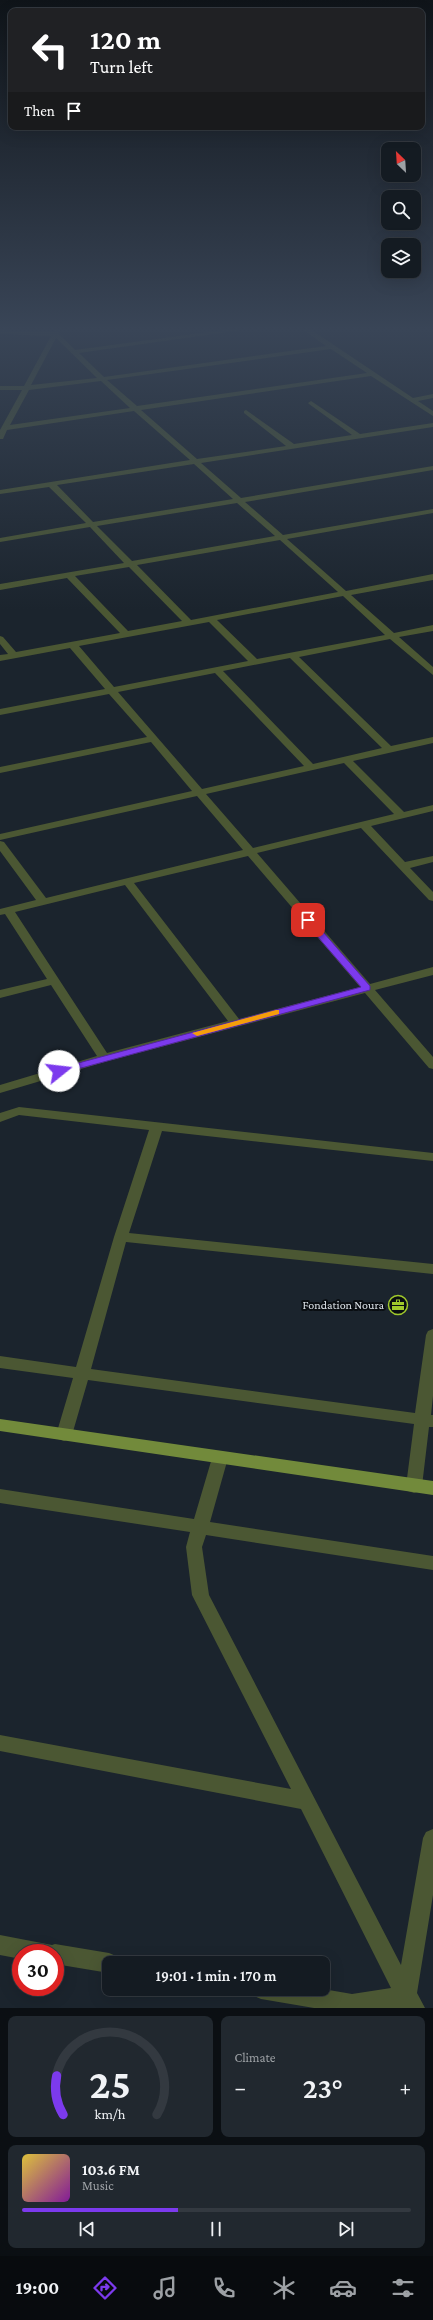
<!DOCTYPE html>
<html lang="en">
<head>
<meta charset="utf-8">
<style>
  :root { --surface:#141b22; --page:#21282f; --text:#f1f3f6; --muted:#9da1a5; --line:#333940; --accent:#7c3aed }
  body { margin:0; font-family:"Crimson Pro",serif; background:var(--page); color:var(--text); height:100vh; display:flex; flex-direction:column; font-size:15px; white-space:nowrap }
  * { box-sizing:border-box; margin:0 }
  p { font-size:13px; color:var(--muted) }
  .icon { flex:none; width:22px; height:22px; fill:none; stroke:currentColor; stroke-width:2; stroke-linecap:round; stroke-linejoin:round }
  .map { position:relative; height:2008px; overflow:hidden }
  .sheet { display:flex; flex-direction:column; gap:8px; padding:8px; background:#0b0f13; flex:1 }
  .sheet>* { flex:none }
  .banner { position:absolute; left:8px; top:8px; width:417px; height:122px; border-radius:8px; box-shadow:0 4px 16px #0002,0 0 0 1px var(--line); background:#202124; color:#fff; overflow:hidden }
  .needle { width:26px; rotate:335deg }
  .fabs { position:absolute; left:381px; top:142px; display:grid; gap:8px }
  .fabs a { display:grid; place-items:center; width:40px; height:40px; border-radius:8px; background:var(--surface); box-shadow:0 4px 16px #0002,0 0 0 1px var(--line); font-size:20px }
  .speed { position:absolute; left:12px; top:1944px; display:flex; gap:8px; font-size:20px; font-weight:700; text-align:center }
  .speed>* { display:grid; place-content:center; width:52px; height:52px; border-radius:50%; background:var(--surface); box-shadow:0 4px 16px #0002,0 0 0 1px var(--line); line-height:1 }
  .speed .limit { border:6px solid #d22; background:#fff; color:#111 }
  .pin { position:absolute; display:grid; place-items:center; width:34px; height:34px; color:#fff; margin:-17px; border-radius:8px; box-shadow:0 2px 6px #0006 }
  .me { position:absolute; width:44px; margin:-22px; rotate:74deg; stroke-linejoin:round; filter:drop-shadow(0 0 3px #0008) }
  .turn { display:flex; align-items:center; gap:14px; height:84px; padding:0 16px; font-size:18px }
  .turn .icon { width:52px; height:52px; stroke-width:2.5 }
  .turn b { display:block; font-size:28px; line-height:34px }
  .then { display:flex; align-items:center; height:38px; padding:0 16px; background:#0003; gap:8px; font-size:15px }
  .big { font-size:30px; font-weight:600; line-height:1.1 }
  .sheet .card { flex:1; display:flex; flex-direction:column; justify-content:center; gap:6px; min-width:0; padding:0 14px; border-radius:8px; background:var(--page) }
  .sheet .dial { align-items:center; gap:0 }
  .dial svg { height:104px; overflow:visible; fill:none; stroke:var(--line); stroke-width:7; stroke-linecap:round; text-anchor:middle }
  .dial text { fill:var(--text); stroke:none }
  .song { display:flex; align-items:center; gap:12px }
  .cover { width:48px; height:48px; border-radius:6px; background:linear-gradient(135deg,hsl(50 70% 55%),hsl(290 70% 35%)) }
  .played { height:4px; border-radius:2px; background:linear-gradient(90deg,var(--accent) 40%,var(--line) 40%) }
  .keys { display:flex; justify-content:space-around; direction:ltr }
  .heat { display:flex; justify-content:space-between; align-items:center; font-size:22px; direction:ltr }
  .sheet .tiles { flex:1; display:grid; gap:8px; grid-template-columns:1fr 1fr }
  .card:last-child { grid-column:span 2 }
  .trip { position:absolute; left:102px; top:1956px; width:228px; height:40px; border-radius:8px; background:var(--surface); box-shadow:0 4px 16px #0002,0 0 0 1px var(--line); font-weight:600; line-height:40px; text-align:center }
  .tabs { display:flex; height:64px; justify-content:space-around; align-items:center; background:#080b0e; color:var(--muted) }
  .tabs .icon { width:28px; height:28px }
  .tabs .active { color:var(--accent) }
  .tabs b { font-size:18px; color:var(--text) }
  .map>svg:first-child { display:block }
  .lines { fill:none; stroke-linecap:round; stroke-linejoin:round }
  .minor { fill:#4b5733; fill-rule:evenodd }
  .major { fill:#728a3b; fill-rule:evenodd }
  .route { fill:#7c3aed; stroke:#51269a }
  .slow { fill:#f59e0b }
  .labels { text-anchor:middle; dominant-baseline:central; stroke-width:4; stroke-linejoin:round; paint-order:stroke }
  .near-poi-label { font-size:12px; fill:#dde3e9; stroke:#090d11; text-anchor:end }
</style>
</head>
<body>
<div class="map">
<svg width="433" height="2008" viewBox="0 0 433 2008">
  <rect width="100%" height="100%" fill="#1b242d"/>
  <g class="lines">
    <g class="minor">
      <path d="M55 329H61L59 334 75 350 230 329H249L79 353 104 377 326 346 302 329H310L413 398 433 394V398L418 401 433 411V416L371 376 141 410 197 459 286 446 244 413V411L246 410 294 444 352 435 309 404 308 403 311 401 360 434 433 423V427L201 463 241 498 433 466V470L245 502 283 535 433 509V513L287 539 346 591 433 574V580L351 595 394 633 433 625V631L399 637 433 667V675L390 639 299 657 391 746 433 737V743L353 761 404 812 433 805V811L371 826 405 862 433 856V862L410 868 433 892V901L429 900 361 828 257 853 370 984 433 967V975L375 990 433 1057V1069L429 1068 365 993 108 1061 0 1093V1085L97 1056 51 985 0 998V990L47 979 5 914 0 915V909L36 900 0 851V841L4 842 46 898 243 850 197 796 0 840V834L192 791 151 742 0 773V767L147 737 109 694 0 715V709L105 689 70 648 0 661V655L8 654 0 644V636L3 637 16 652 120 633 67 578 0 590V584L124 563 90 527 0 542V538L86 523 49 487 0 494V490L190 460 134 411 7 430 3 439H0V430L22 390H0V386H24L51 336 0 334V330L53 332ZM56 338 97 378 31 385ZM331 349 367 373 137 406 107 380ZM101 381 130 408 10 425 29 390ZM194 464 233 499 93 522 57 485ZM237 503 275 536 132 561 97 526ZM280 540 338 592 191 620 137 565ZM129 567 182 621 128 631 75 576ZM343 596 385 635 257 659 217 620ZM209 622 248 661 114 687 79 646ZM290 658 382 748 313 764 223 671ZM215 673 304 766 202 789 118 692ZM344 763 394 814 253 848 206 794ZM248 856 360 987 239 1019 134 883ZM125 885 228 1021 107 1053 15 912Z"/>
      <path d="M19 1107 433 1153V1161L162 1131 129 1233 433 1264V1274L126 1242 91 1369 415 1413 426 1335 428 1331 433 1329V1396L431 1415H433V1427H429L422 1486 420 1491 414 1493 408 1491 406 1486 414 1424 88 1380 72 1435 70 1439 64 1441 58 1439 56 1435 73 1378 0 1368V1356L76 1367 114 1237 149 1130 19 1115 0 1122V1113Z"/>
      <path d="M220 1452 226 1454 228 1458 210 1522 433 1556V1570L206 1535 202 1547 209 1595 401 1965 423 1838 426 1832 433 1829V1895L417 1993 425 2008H314L261 1999 254 1996 251 1989H323L352 1994 391 1988 301 1809 0 1751V1735L291 1789 192 1595 186 1547 190 1532 0 1503V1489L194 1519 212 1458 214 1454Z"/>
      <path d="M0 1935 52 1945 55 1944 109 1953 116 1956 119 1963H109V1973L55 1964V1953H21V1959L0 1955Z"/>
    </g>
    <path class="major" d="M0 1419 433 1481V1495L0 1431Z"/>
  </g>
  <linearGradient id="sky" x2="0" y2="1"><stop stop-color="#0f1419"/><stop offset="0.54" stop-color="#394557"/><stop offset="1" stop-color="#394557" stop-opacity="0"/></linearGradient>
  <rect width="433" height="610" fill="url(#sky)"/>
  <path class="route" d="M305 918H311L370 986V990L59 1074 54 1071 56 1069 361 987 305 922Z"/>
  <path class="slow" d="M276 1010H279V1014L197 1036 192 1033Z"/>
  <defs>
    <symbol id="office-ring" viewBox="-11 -11 22 22"><circle r="9.5" fill="#090d11" stroke="#a0c92b" stroke-width="1.5"/><path d="M-6-3h4V-5.5h4V-3h4V5H-6ZM-1-4.5V-3h2v-1.5ZM-6 0V1H6V0Z" fill="#a0c92b"/></symbol>
  </defs>
  <g fill-rule="evenodd">
    <use href="#office-ring" x="387" y="1294" width="22" height="22"/>
  </g>
  <g class="labels">
    <g class="near-poi-label">
      <text x="384" y="1305">Fondation Noura</text>
    </g>
  </g>
</svg>
<div class="fabs">
<a><svg class="needle" viewBox="-14 -14 28 28"><path d="M0-13l5 13h-10z" fill="#e53935"/><path d="M0 13l5-13h-10z" fill="#9da1a5"/></svg></a>
<a><svg class="icon" aria-label="search" viewBox="0 0 24 24"><circle cx="10" cy="10" r="6"/><path d="M15 15l6 6"/></svg></a>
<a><svg class="icon" aria-label="layers" viewBox="0 0 24 24"><path d="M12 4l9 5-9 5-9-5zM3 14l9 5 9-5"/></svg></a>
</div>
<div class="speed"><div class="limit">30</div></div>
<div class="pin" style="left:308px;top:920px;background:#d93025"><svg class="icon" aria-label="arrive" viewBox="0 0 24 24"><path d="M6 21V4h12l-3 4 3 4H6"/></svg></div>
<svg class="me" style="left:59px;top:1071px" viewBox="-20 -20 40 40"><circle r="19" fill="#fff"/><path d="M0-13L10 11 0 6-10 11z" fill="#7c3aed"/></svg>
<div class="trip">19:01 · 1 min · 170 m</div>
<div class="banner">
<div class="turn"><svg class="icon" aria-label="left" viewBox="0 0 24 24"><path d="M17 20v-9H6M10 6l-5 5 5 5"/></svg><div><b>120 m</b>Turn left</div></div>
<div class="then">Then<svg class="icon" aria-label="arrive" viewBox="0 0 24 24"><path d="M6 21V4h12l-3 4 3 4H6"/></svg></div>
</div>
</div>
<section class="sheet">
<div class="tiles">
<div class="card dial"><svg viewBox="0 0 100 80">
<path d="M14 69A42 42 0 1 1 86 69"/>
<path d="M14 69A42 42 0 0 1 9 39" stroke="#7c3aed"/>
<text x="50" y="56" font-size="32" font-weight="700">25</text>
<text x="50" y="72" font-size="11">km/h</text>
</svg></div>
<div class="card"><p>Climate</p>
<div class="heat"><a>−</a><b class="big">23°</b><a>+</a></div>
</div>
<div class="card">
<div class="song"><i class="cover"></i><div><b>103.6 FM</b><p>Music</p></div></div>
<div class="played"></div>
<div class="keys"><svg class="icon" aria-label="previous" viewBox="0 0 24 24"><path d="M18 5L8 12l10 7zM5 5v14"/></svg><svg class="icon" aria-label="pause" viewBox="0 0 24 24"><path d="M8 5v14M16 5v14"/></svg><svg class="icon" aria-label="next" viewBox="0 0 24 24"><path d="M6 5l10 7-10 7zM19 5v14"/></svg></div>
</div>
</div>
</section>
<nav class="tabs">
<b>19:00</b>
<svg class="icon active" aria-label="directions" viewBox="0 0 24 24"><path d="M12 3l9 9-9 9-9-9zM9 14v-3h6M13 9l2 2-2 2"/></svg>
<svg class="icon" aria-label="music" viewBox="0 0 24 24"><path d="M9 18V5l10-2v13"/><circle cx="6" cy="18" r="3"/><circle cx="16" cy="16" r="3"/></svg>
<svg class="icon" aria-label="phone" viewBox="0 0 24 24"><path d="M5 4h4l2 5-3 2q2 4 5 5l2-3 5 2v4C11 20 4 13 5 4z"/></svg>
<svg class="icon" aria-label="climate" viewBox="0 0 24 24"><path d="M12 3v18M4 7l16 10M4 17L20 7"/></svg>
<svg class="icon" aria-label="car" viewBox="0 0 24 24"><path d="M5 17H2v-5l4-1 3-4h7l3 4 3 1v5h-3M9 17h6M6 11h13"/><circle cx="7" cy="17" r="2"/><circle cx="17" cy="17" r="2"/></svg>
<svg class="icon" aria-label="filters" viewBox="0 0 24 24"><path d="M4 7h16M4 17h16"/><circle cx="9" cy="7" r="2"/><circle cx="15" cy="17" r="2"/></svg>
</nav>
</body>
</html>
